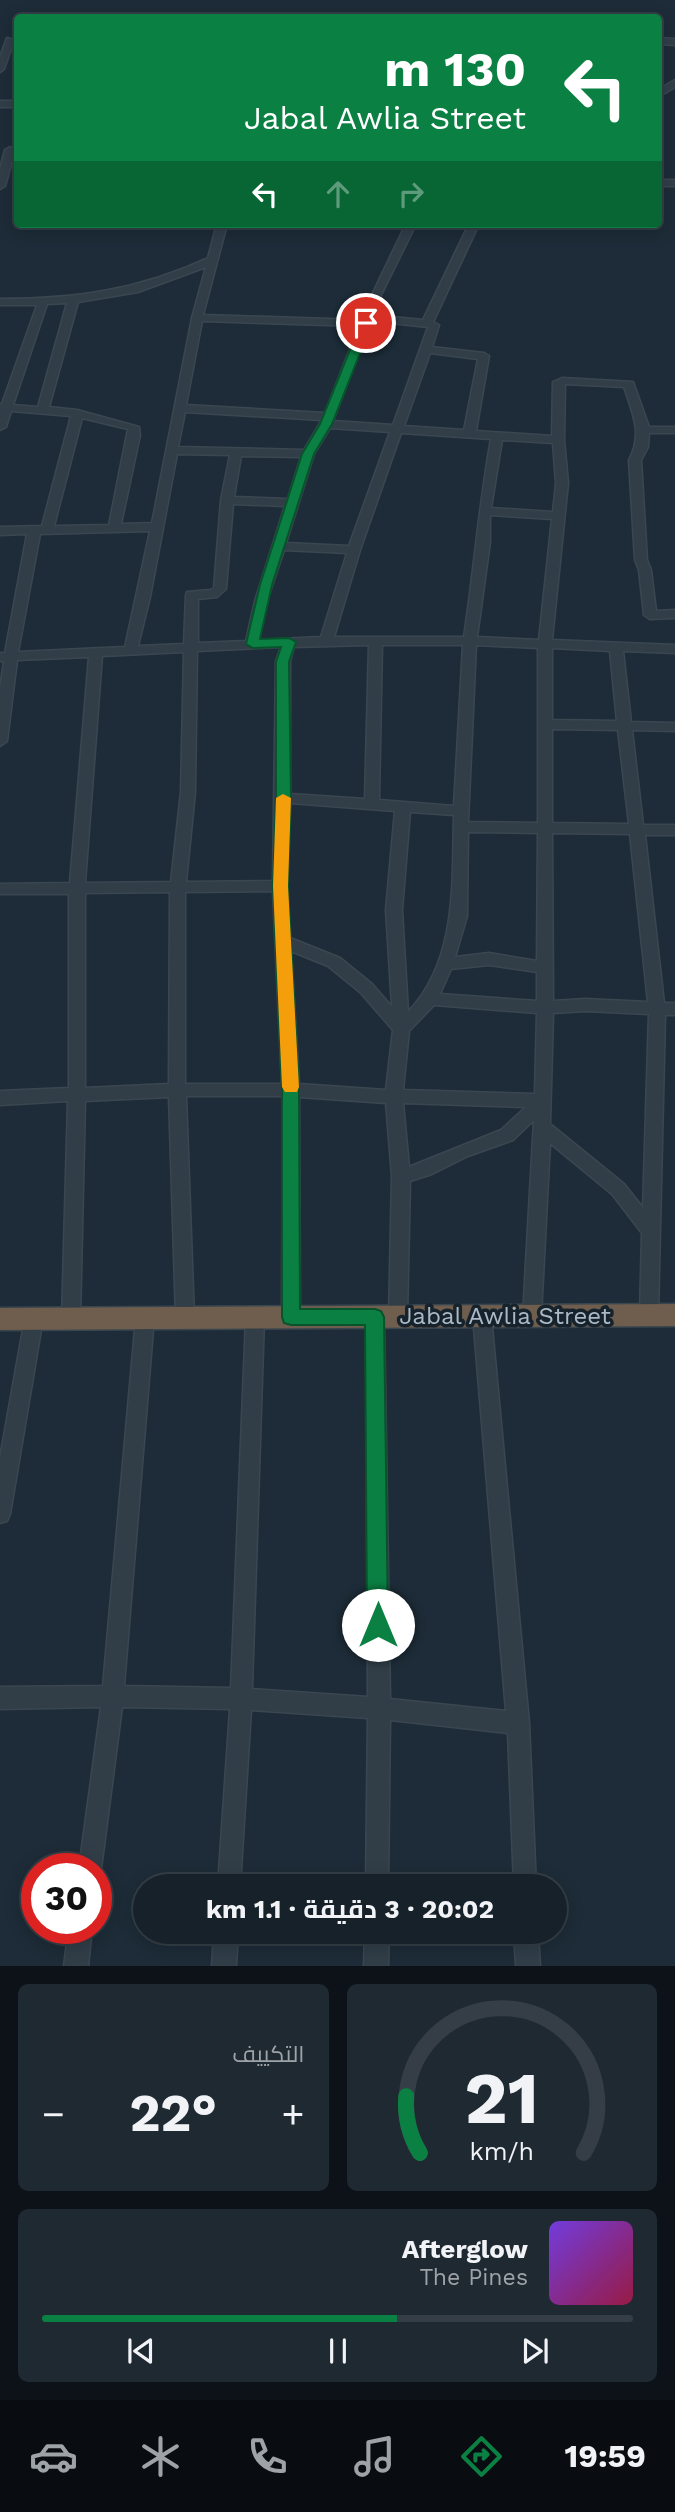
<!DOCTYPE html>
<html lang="ar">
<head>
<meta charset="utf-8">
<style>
  :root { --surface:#16212a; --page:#1f2932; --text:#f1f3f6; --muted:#9ea3a8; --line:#353e47; --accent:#0b8043 }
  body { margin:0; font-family:"Work Sans",Cairo,sans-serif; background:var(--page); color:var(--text); direction:rtl; height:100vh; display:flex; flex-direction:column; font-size:26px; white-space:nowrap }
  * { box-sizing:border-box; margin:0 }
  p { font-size:23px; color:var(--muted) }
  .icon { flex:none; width:38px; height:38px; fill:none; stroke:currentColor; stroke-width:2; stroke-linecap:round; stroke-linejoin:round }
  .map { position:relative; height:1966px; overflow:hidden; direction:ltr }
  .panel { display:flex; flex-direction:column; gap:18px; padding:18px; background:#0c1217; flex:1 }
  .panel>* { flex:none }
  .top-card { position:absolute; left:14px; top:14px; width:648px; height:214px; border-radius:7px; box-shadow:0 4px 18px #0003,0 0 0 2px var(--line); direction:rtl; background:#0b8043; color:#fff; overflow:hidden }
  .speed { position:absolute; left:21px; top:1853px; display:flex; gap:14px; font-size:35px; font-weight:700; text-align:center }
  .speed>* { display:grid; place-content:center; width:91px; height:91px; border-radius:50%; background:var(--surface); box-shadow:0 4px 18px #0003,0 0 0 2px var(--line); line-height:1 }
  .speed .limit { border:10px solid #d22; background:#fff; color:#111 }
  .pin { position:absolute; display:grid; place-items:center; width:60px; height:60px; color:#fff; margin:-30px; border:4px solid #fff; border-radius:50%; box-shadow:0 2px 7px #0007 }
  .me { position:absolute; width:77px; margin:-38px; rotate:0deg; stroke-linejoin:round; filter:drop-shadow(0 0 5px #0008) }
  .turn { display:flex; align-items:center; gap:24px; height:147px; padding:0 21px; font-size:32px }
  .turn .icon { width:91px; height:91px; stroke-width:2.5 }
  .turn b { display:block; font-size:49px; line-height:60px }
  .lanes { display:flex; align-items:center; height:66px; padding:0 21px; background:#0003; justify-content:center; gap:35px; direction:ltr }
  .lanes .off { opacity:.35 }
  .big { font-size:52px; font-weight:700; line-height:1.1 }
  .panel .widget { flex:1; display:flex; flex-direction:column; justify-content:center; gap:10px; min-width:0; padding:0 24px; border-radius:10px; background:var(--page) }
  .panel .dial { align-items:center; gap:0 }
  .dial svg { height:182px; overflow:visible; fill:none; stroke:var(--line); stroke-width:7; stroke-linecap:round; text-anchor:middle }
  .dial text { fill:var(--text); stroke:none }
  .song { display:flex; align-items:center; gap:21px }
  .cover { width:84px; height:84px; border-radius:10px; background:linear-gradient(135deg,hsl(260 70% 55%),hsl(340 70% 35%)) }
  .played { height:7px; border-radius:4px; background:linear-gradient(90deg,var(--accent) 60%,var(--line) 60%) }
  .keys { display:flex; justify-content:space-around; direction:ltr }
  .heat { display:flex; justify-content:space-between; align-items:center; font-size:38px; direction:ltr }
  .panel .tiles { flex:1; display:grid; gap:18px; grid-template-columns:1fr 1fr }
  .widget:last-child { grid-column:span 2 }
  .trip { position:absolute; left:133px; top:1874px; width:434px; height:70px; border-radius:35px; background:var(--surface); box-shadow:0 4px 18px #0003,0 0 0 2px var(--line); font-weight:700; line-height:70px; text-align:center; direction:rtl }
  .dock { display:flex; height:112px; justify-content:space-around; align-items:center; background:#090d11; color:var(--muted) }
  .dock .icon { width:49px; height:49px }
  .dock .on { color:var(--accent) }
  .dock b { font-size:32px; color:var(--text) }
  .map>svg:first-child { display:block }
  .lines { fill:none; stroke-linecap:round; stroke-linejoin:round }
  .minor-casing { stroke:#3a4751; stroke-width:3 }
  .highway-casing { stroke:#39464f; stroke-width:3 }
  .minor { fill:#313e48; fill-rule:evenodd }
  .highway { fill:#6f5d4d; fill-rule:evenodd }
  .route { fill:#0b8043; stroke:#07532c; stroke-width:2 }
  .slow { fill:#f59e0b }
  .labels { text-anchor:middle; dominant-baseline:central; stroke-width:7; stroke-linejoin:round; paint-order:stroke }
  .street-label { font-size:24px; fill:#aab9c5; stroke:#17232c }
</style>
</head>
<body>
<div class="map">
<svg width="675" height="1966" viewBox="0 0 675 1966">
  <rect width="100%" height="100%" fill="#1d2c38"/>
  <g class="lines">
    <defs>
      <g id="minor">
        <path d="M7 38 14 40 4 69 0 72V57Z"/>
        <path d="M658 38 675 39V45L658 44Z"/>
        <path d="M675 80V87L658 97V90Z"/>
        <rect x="0" y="101" width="18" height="6"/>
        <path d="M10 147 15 150 5 186 0 189V169L5 150Z"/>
        <rect x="658" y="180" width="17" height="6"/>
        <path d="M217 224H227L203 315 360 320 406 224H416L371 315 423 320 469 224H479L433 322 439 325 432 347 484 353 489 356 476 431 552 436 553 382 562 378 633 382 649 427H675V433H649L648 447 641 460 647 560 651 570 656 611 675 610V618L650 619 644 615 639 570 635 560 629 460C643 434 633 414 624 387L565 384 564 440 568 483 552 640 675 645V653L623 651 631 722 675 723V731L632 730 643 825H675V835H645L664 1003H675V1015H665L658 1315 655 1321 649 1323 643 1321 640 1315 642 1233 612 1194 550 1143 541 1316 538 1322 532 1324 526 1322 523 1316 534 1120 513 1140 468 1156 432 1174 410 1181 407 1317 404 1323 398 1325 392 1323 389 1317 392 1176 386 1103 299 1097 300 1317 297 1323 291 1325 285 1323 282 1317 283 1096H186L194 1318 191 1324 185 1326 179 1324 176 1318 169 1097 85 1101 80 1319 77 1325 71 1327 65 1325 62 1319 68 1101 0 1105V1091L69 1088V894H0V884L70 883 89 657 17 660 7 741 0 746V689L4 661H0V653H5L27 534 0 535V527L42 526 71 416 11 411 6 427 0 430V404H2L37 305H0V299C76 299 138 290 208 258ZM206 267 192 318 152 523 121 524 140 435 139 427 77 410 49 407 78 302 138 292ZM67 303 38 407 13 405 47 304ZM202 321 359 326 325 413 186 405ZM371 321 428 327 393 425 333 421ZM430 353 478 359 464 430 404 426ZM185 412 322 420 304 450 178 447ZM82 418 128 429 109 525 54 526ZM330 428 390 432 349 546 286 543 314 454ZM401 433 491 439C479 505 474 571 464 637H334L360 550ZM502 440 553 443 556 483 553 512 491 508ZM177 454 230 455 221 500 214 588 210 590 187 592 186 595 184 644 138 646 150 597ZM241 456 301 457 288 499 234 497ZM233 504 285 506 255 601 246 641 198 643V599L217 597 226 589ZM490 515 552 519 539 640 477 637 490 542ZM150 531 125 647 18 652 40 534ZM284 550 347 553 321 637 259 640 267 601ZM369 645 365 799 290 794V661L294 647ZM382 645H463L454 806 379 800ZM476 645 538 648V823L468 822ZM281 647 276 661 273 881 186 882 195 792 197 651ZM552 648 610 651 617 721 552 720ZM184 652 181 792 171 882 85 883 102 656ZM552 729 618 730 629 824 552 823ZM290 803 395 811 386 910 392 1007 372 984 340 958 290 938 287 886ZM410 812 454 815C452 882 458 960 408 1012L402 910ZM468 832 538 833 537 961 489 953 455 957 467 916ZM552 833 630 834 648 1002 585 999 553 1001ZM273 891 282 1084H185V892ZM170 892 169 1084 85 1088V893ZM291 951 328 966 360 992 393 1030 386 1090 299 1084ZM489 965 537 972V1001L440 994 451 969ZM434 1005 537 1013 535 1094 403 1090 409 1031ZM585 1011 649 1014 643 1208 624 1184 550 1124 553 1013ZM403 1103 526 1107 501 1130 409 1167Z"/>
        <path d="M482 1308 488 1310 491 1316 529 1723 536 1886H514L508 1733 390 1720 388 1886H366L368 1718 251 1710 240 1886H218L230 1709 122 1707 101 1869 96 1878V1869H79L101 1707 0 1709V1687L103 1686 136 1318 139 1312 145 1310 151 1312 154 1318 124 1686 231 1688 246 1318 249 1312 255 1310 261 1312 264 1318 252 1689 368 1697 366 1317 369 1311 375 1309 381 1311 384 1317 390 1699 506 1711 473 1316 476 1310Z"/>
        <path d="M34 1310 40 1312 43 1318 10 1514 7 1521 0 1523V1458L25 1318 28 1312Z"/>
        <path d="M69 1928H92L88 1966H64Z"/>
        <path d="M214 1932H238L236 1966H212Z"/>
        <path d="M365 1932H389L388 1966H364Z"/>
        <path d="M514 1932H538L540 1966H516Z"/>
      </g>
      <path id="highway" d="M675 1304V1326L0 1330V1308Z"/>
    </defs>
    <use href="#minor" class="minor-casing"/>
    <use href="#highway" class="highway-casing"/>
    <use href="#minor" class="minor"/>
    <use href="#highway" class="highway"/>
  </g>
  <path class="route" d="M362 320 372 323 332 424 314 454 272 585 260 639 289 638 296 642 289 662 291 798 288 886 299 1090 300 1309H375L381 1311 384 1317 388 1625 385 1632 378 1635 370 1632 367 1625 365 1325H291L284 1323 282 1317V1090L273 886 276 798V662L281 647 253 648 246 644 260 585 302 454 320 424Z"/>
  <path class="slow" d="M283 794 291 798 288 886 299 1087 297 1092H285L282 1087 273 886 276 798Z"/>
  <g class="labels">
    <g class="street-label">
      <text x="505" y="1316">Jabal Awlia Street</text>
    </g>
  </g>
</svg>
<div class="speed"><div class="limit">30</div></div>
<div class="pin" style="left:366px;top:323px;background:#d93025"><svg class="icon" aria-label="arrive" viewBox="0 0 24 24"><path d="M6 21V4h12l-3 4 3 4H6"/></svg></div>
<svg class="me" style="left:378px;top:1625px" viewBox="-20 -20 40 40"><circle r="19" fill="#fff"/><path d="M0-13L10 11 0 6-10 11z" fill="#0b8043"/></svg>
<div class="trip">20:02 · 3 دقيقة · 1.1 km</div>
<div class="top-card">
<div class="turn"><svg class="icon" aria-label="left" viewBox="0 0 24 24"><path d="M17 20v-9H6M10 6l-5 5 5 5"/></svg><div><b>130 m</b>Jabal Awlia Street</div></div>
<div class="lanes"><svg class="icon" aria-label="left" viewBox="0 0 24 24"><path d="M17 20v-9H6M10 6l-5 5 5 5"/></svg><svg class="icon off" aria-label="ahead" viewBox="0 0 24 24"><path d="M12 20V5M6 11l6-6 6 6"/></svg><svg class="icon off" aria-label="right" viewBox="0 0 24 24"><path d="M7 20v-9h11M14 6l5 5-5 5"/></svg></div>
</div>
</div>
<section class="panel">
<div class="tiles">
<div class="widget dial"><svg viewBox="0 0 100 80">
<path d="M14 69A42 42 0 1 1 86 69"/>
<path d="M14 69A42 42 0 0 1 8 44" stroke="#0b8043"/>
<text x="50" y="56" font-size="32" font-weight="700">21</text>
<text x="50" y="72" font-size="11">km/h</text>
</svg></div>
<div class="widget"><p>التكييف</p>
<div class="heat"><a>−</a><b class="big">22°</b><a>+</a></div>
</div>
<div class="widget">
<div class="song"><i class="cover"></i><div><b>Afterglow</b><p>The Pines</p></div></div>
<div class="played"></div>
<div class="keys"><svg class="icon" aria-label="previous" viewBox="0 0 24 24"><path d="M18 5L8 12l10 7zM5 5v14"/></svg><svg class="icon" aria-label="pause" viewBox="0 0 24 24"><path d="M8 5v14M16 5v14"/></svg><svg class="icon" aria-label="next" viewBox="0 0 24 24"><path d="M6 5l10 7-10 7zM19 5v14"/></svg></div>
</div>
</div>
</section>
<nav class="dock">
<b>19:59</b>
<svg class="icon on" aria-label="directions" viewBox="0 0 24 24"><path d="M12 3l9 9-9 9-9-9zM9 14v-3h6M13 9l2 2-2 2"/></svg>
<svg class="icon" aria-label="music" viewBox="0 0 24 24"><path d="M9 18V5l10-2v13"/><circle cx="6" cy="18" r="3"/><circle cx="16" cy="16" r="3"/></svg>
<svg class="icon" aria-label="phone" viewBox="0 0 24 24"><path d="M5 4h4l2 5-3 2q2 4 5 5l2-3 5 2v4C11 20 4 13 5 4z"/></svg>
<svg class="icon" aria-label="climate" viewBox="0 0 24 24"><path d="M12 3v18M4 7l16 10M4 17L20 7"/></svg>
<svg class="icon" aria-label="car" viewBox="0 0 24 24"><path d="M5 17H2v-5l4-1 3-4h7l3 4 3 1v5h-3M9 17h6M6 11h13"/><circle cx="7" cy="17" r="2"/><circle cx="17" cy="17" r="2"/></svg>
</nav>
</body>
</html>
